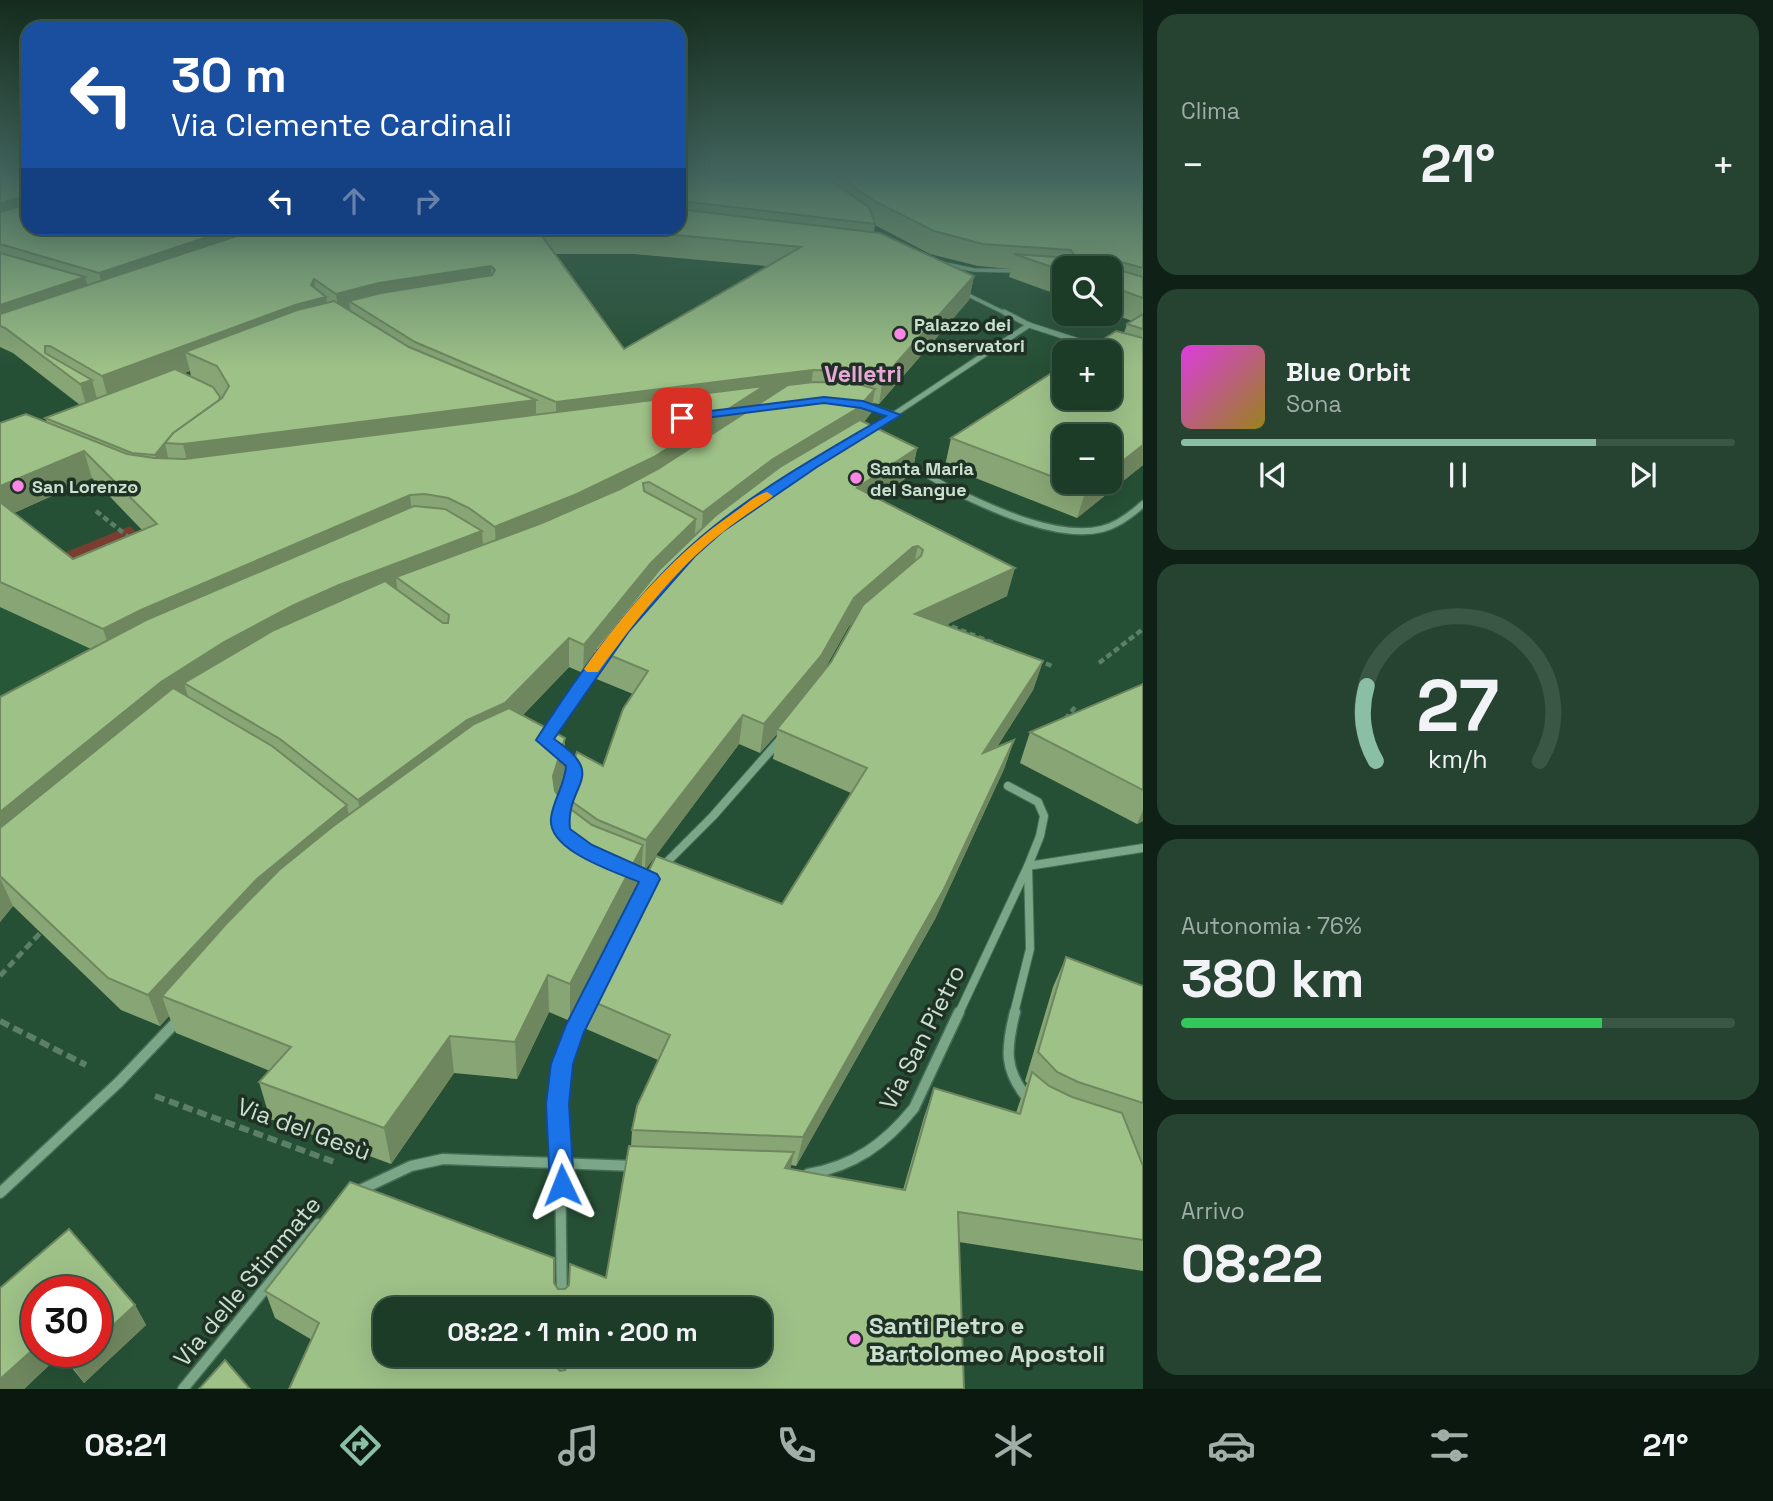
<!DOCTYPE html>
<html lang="it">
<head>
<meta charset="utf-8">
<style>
  :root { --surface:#1c3c28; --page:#254330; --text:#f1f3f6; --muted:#a0ada8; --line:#3a5645; --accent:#8abfa5 }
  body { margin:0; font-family:"Space Grotesk",sans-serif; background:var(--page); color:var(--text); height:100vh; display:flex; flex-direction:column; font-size:26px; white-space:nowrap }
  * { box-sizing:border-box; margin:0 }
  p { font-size:23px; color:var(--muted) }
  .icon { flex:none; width:38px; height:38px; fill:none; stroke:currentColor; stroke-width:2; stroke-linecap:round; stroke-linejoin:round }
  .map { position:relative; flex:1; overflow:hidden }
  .side { display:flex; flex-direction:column; gap:14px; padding:14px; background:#0f2116; width:630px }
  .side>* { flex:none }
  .top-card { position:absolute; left:21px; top:21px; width:665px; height:214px; border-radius:21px; box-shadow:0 7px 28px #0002,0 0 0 2px var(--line); background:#1a4fa0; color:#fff; overflow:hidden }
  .fabs { position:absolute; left:1052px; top:256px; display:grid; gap:14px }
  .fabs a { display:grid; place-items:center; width:70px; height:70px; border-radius:14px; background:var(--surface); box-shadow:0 7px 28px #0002,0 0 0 2px var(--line); font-size:35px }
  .speed { position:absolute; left:21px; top:1276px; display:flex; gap:14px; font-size:35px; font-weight:700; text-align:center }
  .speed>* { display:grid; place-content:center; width:91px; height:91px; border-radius:50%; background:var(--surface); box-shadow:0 7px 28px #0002,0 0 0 2px var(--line); line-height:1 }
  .speed .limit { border:10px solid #d22; background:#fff; color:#111 }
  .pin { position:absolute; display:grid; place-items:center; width:60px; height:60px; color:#fff; margin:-30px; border-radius:14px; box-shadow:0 4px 10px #0006 }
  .me { position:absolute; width:77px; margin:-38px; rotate:358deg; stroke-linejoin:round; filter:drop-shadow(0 0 5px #0008) }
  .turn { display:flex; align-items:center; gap:24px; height:147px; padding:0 35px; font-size:32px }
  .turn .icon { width:91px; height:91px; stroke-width:2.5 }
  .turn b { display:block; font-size:49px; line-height:60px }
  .lanes { display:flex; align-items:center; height:66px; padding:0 35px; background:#0003; justify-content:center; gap:35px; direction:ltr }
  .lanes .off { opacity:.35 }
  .big { font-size:52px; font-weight:700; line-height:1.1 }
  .side .widget { flex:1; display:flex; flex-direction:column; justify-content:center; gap:10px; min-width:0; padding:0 24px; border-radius:21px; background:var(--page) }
  .side .dial { align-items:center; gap:0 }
  .dial svg { height:182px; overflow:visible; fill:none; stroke:var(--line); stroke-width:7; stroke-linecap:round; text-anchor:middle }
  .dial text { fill:var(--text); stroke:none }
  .song { display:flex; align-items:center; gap:21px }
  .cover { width:84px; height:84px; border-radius:10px; background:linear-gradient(135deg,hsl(300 70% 55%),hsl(50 70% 35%)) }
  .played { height:7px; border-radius:4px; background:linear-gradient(90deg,var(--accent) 75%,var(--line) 75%) }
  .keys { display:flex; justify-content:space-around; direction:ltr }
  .heat { display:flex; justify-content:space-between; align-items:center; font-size:38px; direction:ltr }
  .charge { height:10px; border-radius:5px; background:linear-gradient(90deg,#34c759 76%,var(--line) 0) }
  .trip { position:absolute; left:373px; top:1297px; width:399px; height:70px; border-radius:21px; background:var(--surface); box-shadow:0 7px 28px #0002,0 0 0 2px var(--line); font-weight:700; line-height:70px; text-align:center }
  .tabs { display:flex; height:112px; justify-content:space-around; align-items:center; background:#0b1810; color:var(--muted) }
  .tabs .icon { width:49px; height:49px }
  .tabs .on { color:var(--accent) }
  .tabs b { font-size:32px; color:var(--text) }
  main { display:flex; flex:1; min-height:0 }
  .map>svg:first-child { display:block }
  .built { fill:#275939 }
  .green { fill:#793e30 }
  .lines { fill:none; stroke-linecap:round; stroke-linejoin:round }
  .minor-far4-casing { stroke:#476c56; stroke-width:5 }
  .minor-far3-casing { stroke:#476c56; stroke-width:7 }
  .minor-far2-casing { stroke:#476c56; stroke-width:9 }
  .minor-far1-casing { stroke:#476c56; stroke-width:10 }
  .minor-casing { stroke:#476c56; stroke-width:13 }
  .path-far2 { stroke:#5b7f67; stroke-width:4.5; stroke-dasharray:6 3.5; stroke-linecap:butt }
  .path-far1 { stroke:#5b7f67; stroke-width:5; stroke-dasharray:8 4.5; stroke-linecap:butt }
  .path { stroke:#5b7f67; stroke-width:6; stroke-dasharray:10 5; stroke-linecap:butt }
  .minor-far4 { stroke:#7ba788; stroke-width:3.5 }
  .minor-far3 { stroke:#7ba788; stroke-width:5 }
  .minor-far2 { stroke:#7ba788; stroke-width:6 }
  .minor-far1 { stroke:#7ba788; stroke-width:8 }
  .minor { stroke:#7ba788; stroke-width:10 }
  .wall { fill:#88a675; fill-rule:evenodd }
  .shaded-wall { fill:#6f875f }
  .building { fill:#9ec188; stroke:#6f875f; stroke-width:2; fill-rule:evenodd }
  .route { fill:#1a73e8; stroke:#114b97; stroke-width:2 }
  .slow { fill:#f59e0b }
  .poi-dot { fill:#fa87e6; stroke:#1f3124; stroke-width:2.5 }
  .labels { text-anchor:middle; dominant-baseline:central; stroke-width:7; stroke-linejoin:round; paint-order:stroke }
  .far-poi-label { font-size:18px; font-weight:bold; fill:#cae1d0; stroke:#1f3124; text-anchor:start }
  .far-district-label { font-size:23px; font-weight:bold; fill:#e8a8da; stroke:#1f3124 }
  .near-street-label { font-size:24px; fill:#cae1d0; stroke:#1f3124 }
  .near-poi-label { font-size:24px; font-weight:bold; fill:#cae1d0; stroke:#1f3124; text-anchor:start }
</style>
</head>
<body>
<main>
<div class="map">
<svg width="1143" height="1389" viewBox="0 0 1143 1389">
  <rect width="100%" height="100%" fill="#265035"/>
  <path class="built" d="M0 536 135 633 0 708Z"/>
  <path class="green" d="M130 526 155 551 75 583 47 560Z"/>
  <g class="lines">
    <defs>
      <g id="minor-far4">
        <path d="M945 264 974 270 1020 271"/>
        <path d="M962 292 1007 314"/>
      </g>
      <g id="minor-far3">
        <path d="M1004 312 1029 325 1100 348"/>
        <path d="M863 405 896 415"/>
        <path d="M869 431 1029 325"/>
        <path d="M907 464 957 492"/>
      </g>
      <g id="minor-far2">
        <path d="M953 490C992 509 1058 540 1102 529 1118 525 1131 515 1143 504"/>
        <path d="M559 720 599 660"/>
      </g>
      <g id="minor-far1">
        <path d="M547 738 560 718"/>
        <path d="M559 749 572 761 574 772"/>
        <path d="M1008 786 1038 802 1044 816 1040 836 1028 866 1030 949 1014 1013"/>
        <path d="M561 812 570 787"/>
        <path d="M663 866 713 816 779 741"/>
        <path d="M583 1013 588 1003"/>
        <path d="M959 1013 1028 866 1143 848"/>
      </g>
      <g id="minor">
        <path d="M1015 1012C1006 1048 1003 1070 1029 1100"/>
        <path d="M808 1174C854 1166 885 1144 914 1108L959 1012"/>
        <path d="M356 1192 411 1166 443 1159 635 1166"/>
        <path d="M0 1193 119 1082 178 1020"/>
        <path d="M562 1309 559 1083 567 1047 584 1012"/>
        <path d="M183 1389 318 1224"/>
        <path d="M561 1389 562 1354"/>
      </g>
    </defs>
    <use href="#minor-far4" class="minor-far4-casing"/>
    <use href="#minor-far3" class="minor-far3-casing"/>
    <use href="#minor-far2" class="minor-far2-casing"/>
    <use href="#minor-far1" class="minor-far1-casing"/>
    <use href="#minor" class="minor-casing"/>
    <g class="path-far2">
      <path d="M96 511 131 539"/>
      <path d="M943 623 996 644"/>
      <path d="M1037 660 1052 666"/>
      <path d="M1099 663 1143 629"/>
      <path d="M1065 719 1076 706"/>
    </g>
    <path class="path-far1" d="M0 976 42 931"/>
    <g class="path">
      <path d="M0 1021 86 1065"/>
      <path d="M155 1096 337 1163"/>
    </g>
    <use href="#minor-far4" class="minor-far4"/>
    <use href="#minor-far3" class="minor-far3"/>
    <use href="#minor-far2" class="minor-far2"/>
    <use href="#minor-far1" class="minor-far1"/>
    <use href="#minor" class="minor"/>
  </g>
  <g class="wall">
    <path d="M0 175H28V228H679V175H1143V465L1077 518 945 466 951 438 1124 333 1127 324 1132 321 1110 313V268H1064V297L1009 277 1011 269 978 266 930 254 875 225 874 232 974 276 969 300 879 404 873 403 871 413 864 422 917 448 912 474 877 498 1007 596 945 625 1043 661 1033 690 997 747 1014 740 1004 769 935 919 796 1166 791 1165 790 1169 903 1190 924 1117 934 1088 1016 1113 1020 1101 1027 1083 1025 1081 1053 987 1066 957 1143 986V1271L959 1242 964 1389H289L312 1340 275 1318 265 1291 554 1283 558 1289H565L606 1278 631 1146 632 1130 658 1060 584 1028 585 998 782 904 851 793 773 759 777 734 760 753 739 744 645 870 642 869 641 883 570 1021 549 1012 517 1079 454 1073 391 1164 270 1119 259 1082 270 1071 176 1033 169 1016 160 1026 121 1010 13 906 0 922V697L91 649 0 607V423L47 422 45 418 80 405 13 353 0 347ZM556 254H634L767 266 624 349ZM190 371 191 377 184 373ZM92 478 142 530 73 559 14 513ZM853 622 831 662 824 670 849 626ZM594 659V678L633 694 603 766 567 780V807L564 804 559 796 565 775V738L523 715 569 667 583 673ZM385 1309H760L569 1364 565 1370 560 1371 554 1365V1354H385Z"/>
    <path d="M1143 684V821L1137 824 1020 763 1030 732Z"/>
    <path d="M69 1229 135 1305 146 1325 84 1383 61 1354 24 1389H0V1288ZM37 1292H96V1351H37Z"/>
  </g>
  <g class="shaded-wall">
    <path d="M21 197 27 219 0 226V203Z"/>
    <path d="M234 228H277L105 296 99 273Z"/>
    <path d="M491 266 492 290 349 301 351 315 340 318 336 294 379 283Z"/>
    <path d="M974 276 969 300 879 404 883 378Z"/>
    <path d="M85 277 92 301 0 326V305Z"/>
    <path d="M314 279 317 299 326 297 329 321 185 352 190 371 109 402 102 376 311 285Z"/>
    <path d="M813 370 810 396 649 482 643 483 496 556 495 527 556 429V402Z"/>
    <path d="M92 380 99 406 88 411 80 384Z"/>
    <path d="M875 389 871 413 854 433 701 539 703 512 773 459Z"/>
    <path d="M220 397 224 415 536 400V432L191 477 183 444Z"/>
    <path d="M165 443 169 462 160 474 155 455Z"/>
    <path d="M1143 445V465L1077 518 1086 490 1097 481H1110V471Z"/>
    <path d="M917 448 912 474 852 514 857 488Z"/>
    <path d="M84 451 92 478 0 519V486Z"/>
    <path d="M410 495 413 524 113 659 103 629 141 610Z"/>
    <path d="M696 519 694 545 595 649 594 659 583 673 584 645 651 563Z"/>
    <path d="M482 531 484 561 396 577 398 594 184 683 189 700 0 855V812L161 682 224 642 292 606 339 585Z"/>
    <path d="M918 546 912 573 907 575 849 626 816 685 777 729V734L760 753 764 724 854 598 913 547Z"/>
    <path d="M1015 568 1007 596 908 643 915 614Z"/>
    <path d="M569 638V667L506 732 363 829 358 800Z"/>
    <path d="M1043 661 1033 690 974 783 983 753Z"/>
    <path d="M743 715 739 744 645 870 646 840Z"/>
    <path d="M565 738V775L554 813 553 776Z"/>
    <path d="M1014 740 1004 769 935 919 796 1166 803 1137Z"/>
    <path d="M347 805 353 837 162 996 169 1016 160 1026 148 995 257 879Z"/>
    <path d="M1143 810V821L1137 824Z"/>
    <path d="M643 845 641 883 570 1021V984Z"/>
    <path d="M0 878 13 906 0 922Z"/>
    <path d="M548 975 549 1012 517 1079 515 1042Z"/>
    <path d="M450 1036 454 1073 391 1164 384 1128Z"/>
    <path d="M794 1152 788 1181 785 1168Z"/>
    <path d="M135 1305 146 1325 84 1383 71 1364 85 1351H96V1341Z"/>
    <path d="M37 1346V1351H59L61 1354 24 1389H0V1379Z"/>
  </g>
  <g class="building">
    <path d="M0 175H28V228H234L99 273 0 244V212L24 205 26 200 21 197 0 203Z"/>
    <path d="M679 175H699L730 181 734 179 732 175H822L869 207 875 224 681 201 679 203Z"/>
    <path d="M837 175H1135L1143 178V268L1118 261 1113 264 1115 269 1143 277V298L1110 286V268H1064V271L1014 254 1070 258 1074 255 1071 250 983 244 934 231 876 202Z"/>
    <path d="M679 209 880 233 974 276 883 378 857 371 813 370 556 402 415 342 349 301 381 293 492 275 495 270 491 266 379 283 336 294 314 279 311 285 326 297 295 305 102 376 50 346H45V353L92 380 80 384 5 328 0 326V314L261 228H679ZM634 231 801 247 624 349 539 232Z"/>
    <path d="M0 253 85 277 0 305Z"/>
    <path d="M334 301 409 347 536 400 183 444 165 443 173 433 222 398 229 386 217 366 185 352 297 310Z"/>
    <path d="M1143 314V329L1127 324Z"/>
    <path d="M1116 331 1143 338V445L1110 471V436H1064V481L951 438 1064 365V397H1110V352H1084Z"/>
    <path d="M175 369 213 387 220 397 219 400 173 433 155 455 132 453 45 418Z"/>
    <path d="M814 382 855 383 875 389 858 408 773 459 703 512 649 482 643 483 644 491 696 519 651 563 584 645 569 638 505 703 467 720 358 800 280 739 184 683 274 630 385 581 443 623H448L449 615 396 577 542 523 620 489 658 469 788 385Z"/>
    <path d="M764 386 654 457 577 494 499 525 495 527 469 508 448 498 425 494 410 495 141 610 103 629 0 582V502L73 559 157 524 84 451 0 486V423L26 414 127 454 154 458 185 459Z"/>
    <path d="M860 420 917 448 857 488 1015 568 915 614 1043 661 983 753 1014 740 944 889 803 1137 632 1130 637 1106 670 1035 585 998 656 856 782 904 867 768 777 729 831 662 863 605 921 556 923 550 918 546 913 547 854 598 821 656 764 724 743 715 646 840 598 820 574 803 568 794 567 780 577 752 603 766 623 709 648 671 595 649 659 570 715 516 780 467Z"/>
    <path d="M1064 481H1097L1086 490Z"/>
    <path d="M414 506 445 509 482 531 339 585 292 606 224 642 161 682 0 812V697L146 620Z"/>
    <path d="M1143 684V790L1030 732Z"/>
    <path d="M173 688 272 746 347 805 257 879 148 995 108 978 0 876V828Z"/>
    <path d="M509 708 565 738 553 776 555 791 564 804 592 825 643 845 570 984 548 975 515 1042 450 1036 384 1128 259 1082 291 1047 162 996 226 924 279 870 332 827 474 724Z"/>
    <path d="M1066 957 1143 986V1103L1078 1082 1057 1072 1038 1052Z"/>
    <path d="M1032 1072 1049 1086 1072 1097 1122 1113 1143 1166V1240L958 1212 964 1389H289L319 1323 265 1291 350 1182 554 1258V1283L558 1289H565L569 1285 570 1264 606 1278 629 1146 794 1152 785 1168 905 1190 934 1088 1020 1114ZM385 1309H760V1354H569V1364L565 1370 560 1371 553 1364V1354H385Z"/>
    <path d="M69 1229 135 1305 96 1341V1292H37V1346L0 1379V1288Z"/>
    <path d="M61 1351H85L71 1364Z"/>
    <path d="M225 1360 250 1389H199Z"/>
  </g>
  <linearGradient id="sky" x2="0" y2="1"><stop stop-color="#152c1d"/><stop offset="0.47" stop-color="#41645c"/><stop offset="1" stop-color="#41645c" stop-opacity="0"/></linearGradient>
  <rect width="1143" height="369" fill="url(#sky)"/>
  <path class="route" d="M824 397 863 401 901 415 817 467 722 532 695 556 629 631 554 739C610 777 565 783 570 829L592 845 657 874 660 879 584 1032 573 1064 569 1104 574 1185 570 1193 562 1197 553 1193 550 1185 546 1104 551 1064 566 1025 639 882C616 872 547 851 551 818 553 800 565 785 566 766L536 740C583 666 643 583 712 528 765 485 827 451 886 416L861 408 824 403 682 421 678 420V415Z"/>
  <path class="slow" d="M767 492 773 496 771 498C755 509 738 520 723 532 674 570 634 623 598 672H587L584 669C625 610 676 552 735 512 745 505 755 495 767 492Z"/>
  <g class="poi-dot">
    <circle cx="900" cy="334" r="7"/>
    <circle cx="856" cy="478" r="7"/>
    <circle cx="18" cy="486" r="7"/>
    <circle cx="855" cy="1339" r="7"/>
  </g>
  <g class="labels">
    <g class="far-poi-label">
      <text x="914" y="324">Palazzo dei<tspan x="914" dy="21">Conservatori</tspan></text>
      <text x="870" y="468">Santa Maria<tspan x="870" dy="21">del Sangue</tspan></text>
      <text x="32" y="486">San Lorenzo</text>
    </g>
    <g class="far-district-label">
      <text x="863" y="374">Velletri</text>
    </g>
    <g class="near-street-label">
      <text transform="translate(922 1037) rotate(-63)">Via San Pietro</text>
      <text transform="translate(304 1129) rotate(20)">Via del Gesù</text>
      <text transform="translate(247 1281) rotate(-50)">Via delle Stimmate</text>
    </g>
    <g class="near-poi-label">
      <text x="869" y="1325">Santi Pietro e<tspan x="869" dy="28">Bartolomeo Apostoli</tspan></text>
    </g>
  </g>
</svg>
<div class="fabs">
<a><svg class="icon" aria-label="search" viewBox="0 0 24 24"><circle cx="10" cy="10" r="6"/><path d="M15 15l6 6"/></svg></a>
<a>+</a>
<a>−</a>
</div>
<div class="speed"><div class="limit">30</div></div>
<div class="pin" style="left:682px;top:418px;background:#d93025"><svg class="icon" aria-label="arrive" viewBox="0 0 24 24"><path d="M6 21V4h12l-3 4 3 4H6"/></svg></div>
<svg class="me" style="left:562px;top:1185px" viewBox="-20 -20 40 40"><path d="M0-17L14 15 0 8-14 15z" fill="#1a73e8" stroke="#fff" stroke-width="4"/></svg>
<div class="trip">08:22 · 1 min · 200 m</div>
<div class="top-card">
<div class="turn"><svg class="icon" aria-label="left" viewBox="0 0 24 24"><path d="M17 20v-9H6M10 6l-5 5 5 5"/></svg><div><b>30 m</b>Via Clemente Cardinali</div></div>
<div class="lanes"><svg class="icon" aria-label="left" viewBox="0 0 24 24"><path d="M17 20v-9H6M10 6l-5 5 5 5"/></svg><svg class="icon off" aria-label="ahead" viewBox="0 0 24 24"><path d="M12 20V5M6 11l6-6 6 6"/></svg><svg class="icon off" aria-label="right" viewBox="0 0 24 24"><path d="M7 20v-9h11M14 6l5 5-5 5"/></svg></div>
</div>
</div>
<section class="side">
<div class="widget"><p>Clima</p>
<div class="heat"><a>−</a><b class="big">21°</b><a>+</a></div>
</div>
<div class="widget">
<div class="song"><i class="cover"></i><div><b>Blue Orbit</b><p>Sona</p></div></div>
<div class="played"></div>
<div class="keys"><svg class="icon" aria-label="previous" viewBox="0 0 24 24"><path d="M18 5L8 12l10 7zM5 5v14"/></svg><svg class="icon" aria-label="pause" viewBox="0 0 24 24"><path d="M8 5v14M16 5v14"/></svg><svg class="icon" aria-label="next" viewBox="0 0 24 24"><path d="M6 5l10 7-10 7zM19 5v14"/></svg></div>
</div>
<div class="widget dial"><svg viewBox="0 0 100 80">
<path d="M14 69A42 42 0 1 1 86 69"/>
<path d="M14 69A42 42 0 0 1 10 36" stroke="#8abfa5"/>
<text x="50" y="56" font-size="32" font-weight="700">27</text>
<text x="50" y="72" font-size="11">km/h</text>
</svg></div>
<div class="widget"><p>Autonomia · 76%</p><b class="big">380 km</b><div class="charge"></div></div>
<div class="widget"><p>Arrivo</p><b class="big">08:22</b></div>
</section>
</main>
<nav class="tabs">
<b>08:21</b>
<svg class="icon on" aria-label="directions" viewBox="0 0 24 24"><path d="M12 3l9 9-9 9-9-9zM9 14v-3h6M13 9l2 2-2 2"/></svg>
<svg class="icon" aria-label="music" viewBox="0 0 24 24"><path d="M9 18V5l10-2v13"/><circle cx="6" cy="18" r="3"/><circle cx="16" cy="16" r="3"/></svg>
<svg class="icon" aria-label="phone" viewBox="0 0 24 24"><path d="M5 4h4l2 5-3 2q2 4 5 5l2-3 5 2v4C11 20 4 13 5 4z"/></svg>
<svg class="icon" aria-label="climate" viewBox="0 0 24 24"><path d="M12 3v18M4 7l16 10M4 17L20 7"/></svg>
<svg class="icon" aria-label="car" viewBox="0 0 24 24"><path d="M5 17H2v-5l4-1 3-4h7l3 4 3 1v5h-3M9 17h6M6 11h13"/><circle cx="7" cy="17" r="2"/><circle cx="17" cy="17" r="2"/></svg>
<svg class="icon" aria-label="filters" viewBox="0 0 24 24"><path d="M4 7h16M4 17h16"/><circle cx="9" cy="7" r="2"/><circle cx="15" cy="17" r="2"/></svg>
<b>21°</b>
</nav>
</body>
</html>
